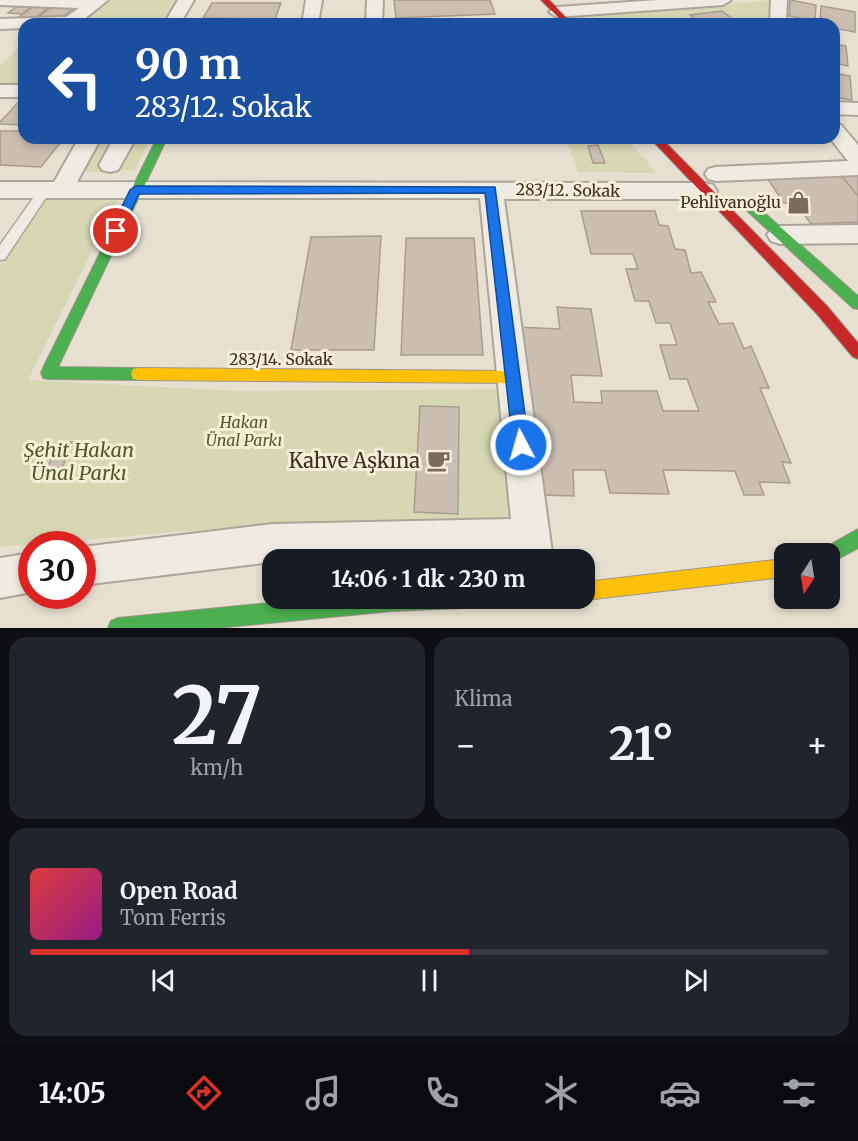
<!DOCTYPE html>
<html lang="tr">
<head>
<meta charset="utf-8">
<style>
  :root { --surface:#171b24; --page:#20242c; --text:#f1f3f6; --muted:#9ea1a6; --line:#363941; --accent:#d93025 }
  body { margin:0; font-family:Merriweather,serif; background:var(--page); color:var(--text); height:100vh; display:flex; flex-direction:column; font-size:22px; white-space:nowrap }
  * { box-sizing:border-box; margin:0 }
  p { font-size:20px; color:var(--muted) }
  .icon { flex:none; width:33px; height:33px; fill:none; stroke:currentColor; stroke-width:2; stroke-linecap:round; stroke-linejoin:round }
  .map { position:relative; height:628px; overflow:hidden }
  .details { display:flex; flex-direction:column; gap:9px; padding:9px; background:#0d0f14; flex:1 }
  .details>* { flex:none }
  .banner { position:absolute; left:18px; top:18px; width:822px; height:126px; border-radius:18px; box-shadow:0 3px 9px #0003; background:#1a4fa0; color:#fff; overflow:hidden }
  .needle { width:39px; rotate:192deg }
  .controls { position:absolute; left:774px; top:543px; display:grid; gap:12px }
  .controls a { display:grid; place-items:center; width:66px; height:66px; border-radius:12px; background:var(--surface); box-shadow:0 3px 9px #0003; font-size:30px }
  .speed { position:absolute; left:18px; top:531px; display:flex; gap:12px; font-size:30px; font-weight:700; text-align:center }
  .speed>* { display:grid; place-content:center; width:78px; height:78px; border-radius:50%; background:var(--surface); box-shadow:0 3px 9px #0003; line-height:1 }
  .speed .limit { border:9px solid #d22; background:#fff; color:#111 }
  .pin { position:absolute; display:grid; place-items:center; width:51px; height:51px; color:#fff; margin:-26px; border:3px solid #fff; border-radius:50%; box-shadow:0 2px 6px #0007 }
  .me { position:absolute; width:66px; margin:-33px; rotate:354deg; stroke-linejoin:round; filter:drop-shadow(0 0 4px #0008) }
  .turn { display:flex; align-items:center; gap:21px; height:126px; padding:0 18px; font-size:27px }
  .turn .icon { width:78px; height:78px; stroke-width:2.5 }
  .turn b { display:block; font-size:42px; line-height:51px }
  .big { font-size:45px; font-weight:700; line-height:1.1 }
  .details .tile { flex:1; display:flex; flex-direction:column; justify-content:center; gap:9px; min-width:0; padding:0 21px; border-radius:18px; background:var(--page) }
  .details .dial { align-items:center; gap:0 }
  .dial b { font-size:78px; line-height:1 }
  .song { display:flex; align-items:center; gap:18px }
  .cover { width:72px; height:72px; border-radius:9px; background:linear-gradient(135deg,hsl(0 70% 55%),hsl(310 70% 35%)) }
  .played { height:6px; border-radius:3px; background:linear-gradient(90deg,var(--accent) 55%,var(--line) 55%) }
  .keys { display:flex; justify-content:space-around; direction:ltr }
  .heat { display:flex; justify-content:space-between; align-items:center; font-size:33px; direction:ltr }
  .details .tiles { flex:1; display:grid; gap:9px; grid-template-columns:1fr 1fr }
  .tile:last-child { grid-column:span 2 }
  .trip { position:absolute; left:262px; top:549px; width:333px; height:60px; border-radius:18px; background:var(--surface); box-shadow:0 3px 9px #0003; font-weight:700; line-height:60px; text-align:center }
  .dock { display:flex; height:96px; justify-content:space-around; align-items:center; background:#090b0e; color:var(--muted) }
  .dock .icon { width:42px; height:42px }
  .dock .on { color:var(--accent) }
  .dock b { font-size:27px; color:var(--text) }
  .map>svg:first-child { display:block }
  .green { fill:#d6d7b3 }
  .building { fill:#cbbfb2; stroke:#a89c90; stroke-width:1.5 }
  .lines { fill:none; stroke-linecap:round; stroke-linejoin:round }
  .lane-casing { stroke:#ada599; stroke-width:3 }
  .street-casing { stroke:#ada599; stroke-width:4 }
  .fast-casing { stroke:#9c958a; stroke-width:2 }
  .slow-casing { stroke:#9c958a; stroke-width:2 }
  .jam-casing { stroke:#9c958a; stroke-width:2 }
  .lane { fill:#efebe3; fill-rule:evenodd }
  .street { fill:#efebe3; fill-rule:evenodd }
  .fast { fill:#4caf50; fill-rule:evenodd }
  .slow { fill:#ffc107; fill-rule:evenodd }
  .jam { fill:#c62828; fill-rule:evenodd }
  .route { fill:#1a73e8; stroke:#114b97; stroke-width:1.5 }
  .labels { text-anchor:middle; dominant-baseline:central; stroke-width:6; stroke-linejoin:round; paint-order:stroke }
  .street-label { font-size:16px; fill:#3d2e20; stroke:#f7eed8 }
  .poi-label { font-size:16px; fill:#3d2e20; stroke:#f7eed8; text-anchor:end }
  .park-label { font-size:16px; font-style:italic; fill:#4d5a26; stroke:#f7eed8 }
  .near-park-label { font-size:20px; font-style:italic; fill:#4d5a26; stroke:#f7eed8 }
  .near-poi-label { font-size:20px; fill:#3d2e20; stroke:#f7eed8; text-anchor:end }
</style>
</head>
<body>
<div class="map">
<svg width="858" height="628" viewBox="0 0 858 628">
  <rect width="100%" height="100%" fill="#e7e0d1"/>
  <g class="green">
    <path d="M100 0H195L180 24H45L70 22Z"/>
    <path d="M772 0 771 24H579L572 17Z"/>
    <path d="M24 42V83L0 84V66Z"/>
    <path d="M101 138H151L135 170 82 172Z"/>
    <path d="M566 138H626L657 173 578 172Z"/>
    <path d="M42 200H117L28 380 240 391 504 389 514 527 223 528 0 547V265Z"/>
  </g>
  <g class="building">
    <path d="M394 0H490L495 14 396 18Z"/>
    <path d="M790 0 816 5 815 21 789 16Z"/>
    <path d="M25 1 38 2 22 14 8 13Z"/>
    <path d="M212 3H281L275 19 203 18Z"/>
    <path d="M821 6 855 12V32L834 28V24H820Z"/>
    <path d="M33 7 48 8 35 18 19 17Z"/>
    <path d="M51 7 72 9 58 21 36 19Z"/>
    <path d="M722 11 739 24H701L690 15Z"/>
    <path d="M834 44 846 46 848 66 834 63Z"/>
    <path d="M834 73 850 76 852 100 834 97Z"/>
    <path d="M24 96V125L0 124V122Z"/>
    <path d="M0 131H24V138H64L41 167 0 165Z"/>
    <path d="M598 145 605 163H593L588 146Z"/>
    <path d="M839 173 858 174V195H857Z"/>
    <path d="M839 173 858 196V222L811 224 796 203H784L765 175Z"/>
    <path d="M581 211H655L659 225 668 226 675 249 685 250 691 273 701 272 716 302H708L719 324 733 323 744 349 751 346 769 388H760L791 463 782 462 790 483 759 482 764 495H744L735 471 663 470 669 494 610 493 605 470H573L574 496 541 495 517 327 560 329 557 307 591 309 602 376 571 375 574 402 602 403 601 391H657L663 411H699L687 379H670L660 345H677L670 323H656L649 301H635L626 269H638L633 254H591Z"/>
    <path d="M381 236 374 350H291L311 237Z"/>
    <path d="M406 238H474L483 355H401Z"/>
    <path d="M420 406 459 407 458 514 414 512Z"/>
    <path d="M72 442 61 471 46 472 57 443Z"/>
  </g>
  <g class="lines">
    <defs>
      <path id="lane" d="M45 186 51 190 5 259 0 260V245L41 187Z"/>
      <g id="street">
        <path d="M0 0H108L78 24H24V28L0 29V19L66 17 79 8 0 5Z"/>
        <path d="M178 0H194L180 24H164Z"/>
        <path d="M306 0H322L318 24H302Z"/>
        <path d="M367 0H383L382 24H366Z"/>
        <path d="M658 0H731L723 5 557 17 549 12 557 7Z"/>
        <path d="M771 0H787L786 24H770Z"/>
        <rect x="0" y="85" width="24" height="12"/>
        <path d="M834 102 858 103V115L834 114Z"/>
        <path d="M834 123 841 125 858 145V175L716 181 708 179 705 174 708 169 716 167 848 161 830 138H834Z"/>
        <path d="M79 138H101L77 182 705 183 713 185 717 191 713 197 705 199H504L553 560H515L514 556 273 560V562L82 585V547L273 524 511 519 480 198H0V182H54Z"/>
        <path d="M114 138H136L118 170 110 172 102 170 99 165Z"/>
        <path d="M858 225V243L780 244 771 241 767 235 771 229 780 226Z"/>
        <path d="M32 553V592L0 598V558Z"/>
      </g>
      <g id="fast">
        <path d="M157 138H167L58 367 138 368 143 369 145 374 143 379 138 380 48 379 43 378 41 373 43 368Z"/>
        <path d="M748 201 752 202 858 296V309L853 308 744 208 742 205Z"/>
        <path d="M858 529V548L830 563V554H821L824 548Z"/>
        <path d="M320 598H471L469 605 462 608 392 611 217 628H108L111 621 118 618Z"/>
      </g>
      <g id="slow">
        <path d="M138 368 514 371 519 372 521 377 519 382 514 383 138 380 133 379 131 374 133 369Z"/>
        <path d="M784 559V577L585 600 580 598H585V582Z"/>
      </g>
      <g id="jam">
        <path d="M541 0H549L573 24H565Z"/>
        <path d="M650 138H661L827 306 858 343V359L853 357 817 314Z"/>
      </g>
    </defs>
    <use href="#lane" class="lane-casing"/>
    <use href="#street" class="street-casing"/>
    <use href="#fast" class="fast-casing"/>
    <use href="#slow" class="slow-casing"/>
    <use href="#jam" class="jam-casing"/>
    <use href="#lane" class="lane"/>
    <use href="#street" class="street"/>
    <use href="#fast" class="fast"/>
    <use href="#slow" class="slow"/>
    <use href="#jam" class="jam"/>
  </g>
  <path class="route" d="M136 186 495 187 529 445 527 451 521 453 516 451 513 445 485 193 139 194 120 234H112L110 231 130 190Z"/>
  <defs>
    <symbol id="shop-bare" viewBox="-9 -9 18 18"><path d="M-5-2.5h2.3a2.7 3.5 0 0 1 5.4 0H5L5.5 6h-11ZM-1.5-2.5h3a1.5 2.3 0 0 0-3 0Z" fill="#786c5e" stroke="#f7eed8" stroke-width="2.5" paint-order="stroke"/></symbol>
    <symbol id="cafe-bare" viewBox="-9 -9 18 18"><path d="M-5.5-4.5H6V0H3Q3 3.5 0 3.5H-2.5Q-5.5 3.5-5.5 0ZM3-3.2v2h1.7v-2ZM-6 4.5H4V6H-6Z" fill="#786c5e" stroke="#f7eed8" stroke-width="2.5" paint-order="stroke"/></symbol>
  </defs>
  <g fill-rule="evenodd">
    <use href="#shop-bare" x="782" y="186" width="33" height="33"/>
    <use href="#cafe-bare" x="422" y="444" width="33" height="33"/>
  </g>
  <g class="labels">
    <g class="street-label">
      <text transform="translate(568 190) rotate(1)">283/12. Sokak</text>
      <text x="281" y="359">283/14. Sokak</text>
    </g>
    <g class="poi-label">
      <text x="781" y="202">Pehlivanoğlu</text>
    </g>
    <g class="park-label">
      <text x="244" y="422">Hakan<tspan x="244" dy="18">Ünal Parkı</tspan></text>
    </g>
    <g class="near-park-label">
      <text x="79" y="449">Şehit Hakan<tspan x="79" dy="23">Ünal Parkı</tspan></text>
    </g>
    <g class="near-poi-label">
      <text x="420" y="460">Kahve Aşkına</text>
    </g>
  </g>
</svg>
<div class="controls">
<a><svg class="needle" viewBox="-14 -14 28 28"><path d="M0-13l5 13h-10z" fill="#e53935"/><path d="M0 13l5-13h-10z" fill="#9ea1a6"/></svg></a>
</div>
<div class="speed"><div class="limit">30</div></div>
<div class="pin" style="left:116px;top:231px;background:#d93025"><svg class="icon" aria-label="arrive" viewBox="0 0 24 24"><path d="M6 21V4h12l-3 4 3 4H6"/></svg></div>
<svg class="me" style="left:521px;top:445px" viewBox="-20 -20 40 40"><circle r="17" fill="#1a73e8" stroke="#fff" stroke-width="3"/><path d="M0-11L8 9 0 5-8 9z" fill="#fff"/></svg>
<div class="trip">14:06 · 1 dk · 230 m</div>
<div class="banner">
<div class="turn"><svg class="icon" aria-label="left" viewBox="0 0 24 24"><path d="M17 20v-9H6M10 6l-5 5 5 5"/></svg><div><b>90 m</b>283/12. Sokak</div></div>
</div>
</div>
<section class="details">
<div class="tiles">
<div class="tile dial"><b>27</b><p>km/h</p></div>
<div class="tile"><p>Klima</p>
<div class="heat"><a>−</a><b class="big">21°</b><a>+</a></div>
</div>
<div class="tile">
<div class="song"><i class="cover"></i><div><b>Open Road</b><p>Tom Ferris</p></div></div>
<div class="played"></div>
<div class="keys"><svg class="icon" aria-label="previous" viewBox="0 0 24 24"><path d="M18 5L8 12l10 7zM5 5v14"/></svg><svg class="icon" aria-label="pause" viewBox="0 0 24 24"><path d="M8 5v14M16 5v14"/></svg><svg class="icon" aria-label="next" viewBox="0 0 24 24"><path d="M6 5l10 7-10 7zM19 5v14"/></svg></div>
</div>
</div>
</section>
<nav class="dock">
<b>14:05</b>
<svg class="icon on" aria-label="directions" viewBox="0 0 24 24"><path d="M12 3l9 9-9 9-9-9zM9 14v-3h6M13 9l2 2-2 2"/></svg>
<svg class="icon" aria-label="music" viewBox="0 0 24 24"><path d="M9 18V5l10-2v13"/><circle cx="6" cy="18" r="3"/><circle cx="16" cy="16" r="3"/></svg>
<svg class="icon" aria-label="phone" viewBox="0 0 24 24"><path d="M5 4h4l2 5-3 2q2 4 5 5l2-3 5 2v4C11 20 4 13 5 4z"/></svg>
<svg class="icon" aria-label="climate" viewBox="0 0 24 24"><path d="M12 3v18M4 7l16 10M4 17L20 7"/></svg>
<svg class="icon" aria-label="car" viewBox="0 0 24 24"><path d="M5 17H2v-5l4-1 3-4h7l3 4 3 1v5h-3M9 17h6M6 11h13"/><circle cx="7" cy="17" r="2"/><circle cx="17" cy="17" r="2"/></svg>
<svg class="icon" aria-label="filters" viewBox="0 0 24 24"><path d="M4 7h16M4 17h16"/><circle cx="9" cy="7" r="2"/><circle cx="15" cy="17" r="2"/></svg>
</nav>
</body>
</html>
